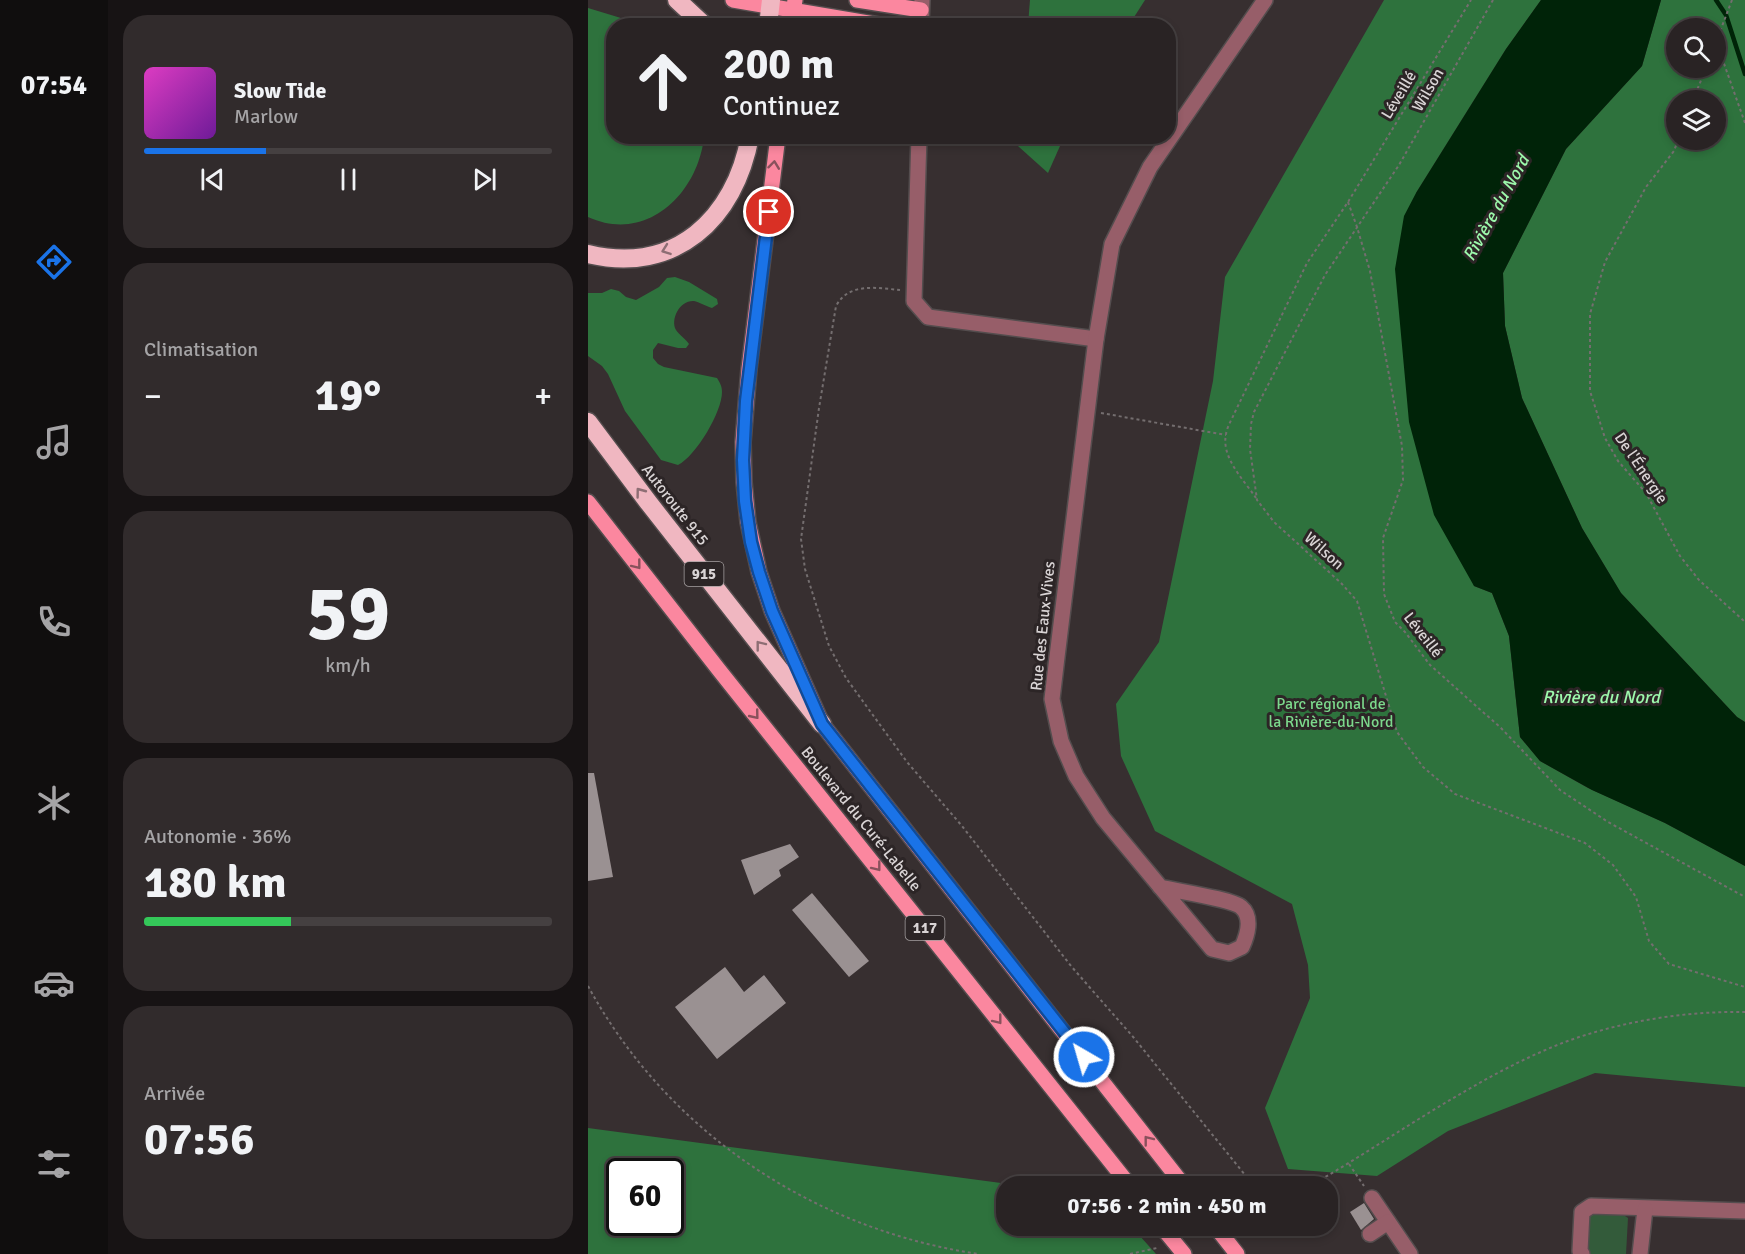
<!DOCTYPE html>
<html lang="fr">
<head>
<meta charset="utf-8">
<style>
  :root { --surface:#292324; --page:#312b2c; --text:#f1f3f6; --muted:#a5a4a6; --line:#454041; --accent:#1a73e8 }
  body { margin:0; font-family:Signika,sans-serif; background:var(--page); color:var(--text); height:100vh; display:flex; flex-direction:column; font-size:22px; white-space:nowrap }
  * { box-sizing:border-box; margin:0 }
  p { font-size:20px; color:var(--muted) }
  .icon { flex:none; width:33px; height:33px; fill:none; stroke:currentColor; stroke-width:2; stroke-linecap:round; stroke-linejoin:round }
  .map { position:relative; flex:1; overflow:hidden }
  .sheet { display:flex; flex-direction:column; gap:15px; padding:15px; background:#171314; width:480px }
  .sheet>* { flex:none }
  .hud { position:absolute; left:18px; top:18px; width:570px; height:126px; border-radius:24px; box-shadow:0 3px 9px #0003,0 0 0 2px var(--line); background:#292324; color:var(--text); overflow:hidden }
  .controls { position:absolute; left:1078px; top:18px; display:grid; gap:12px }
  .controls a { display:grid; place-items:center; width:60px; height:60px; border-radius:50%; background:var(--surface); box-shadow:0 3px 9px #0003,0 0 0 2px var(--line); font-size:30px }
  .speed { position:absolute; left:18px; top:1158px; display:flex; gap:12px; font-size:30px; font-weight:700; text-align:center }
  .speed>* { display:grid; place-content:center; width:78px; height:78px; border-radius:50%; background:var(--surface); box-shadow:0 3px 9px #0003,0 0 0 2px var(--line); line-height:1 }
  .speed .limit { border:3px solid #111; border-radius:9px; background:#fff; color:#111 }
  .pin { position:absolute; display:grid; place-items:center; width:51px; height:51px; color:#fff; margin:-26px; border:3px solid #fff; border-radius:50%; box-shadow:0 2px 6px #0007 }
  .me { position:absolute; width:66px; margin:-33px; rotate:322deg; stroke-linejoin:round; filter:drop-shadow(0 0 4px #0008) }
  .turn { display:flex; align-items:center; gap:21px; height:126px; padding:0 18px; font-size:27px }
  .turn .icon { width:78px; height:78px; stroke-width:2.5 }
  .turn b { display:block; font-size:42px; line-height:51px }
  .big { font-size:45px; font-weight:700; line-height:1.1 }
  .sheet .tile { flex:1; display:flex; flex-direction:column; justify-content:center; gap:9px; min-width:0; padding:0 21px; border-radius:24px; background:var(--page) }
  .sheet .dial { align-items:center; gap:0 }
  .dial b { font-size:78px; line-height:1 }
  .song { display:flex; align-items:center; gap:18px }
  .cover { width:72px; height:72px; border-radius:9px; background:linear-gradient(135deg,hsl(310 70% 55%),hsl(280 70% 35%)) }
  .played { height:6px; border-radius:3px; background:linear-gradient(90deg,var(--accent) 30%,var(--line) 30%) }
  .keys { display:flex; justify-content:space-around; direction:ltr }
  .heat { display:flex; justify-content:space-between; align-items:center; font-size:33px; direction:ltr }
  .charge { height:9px; border-radius:4px; background:linear-gradient(90deg,#34c759 36%,var(--line) 0) }
  .trip { position:absolute; left:408px; top:1176px; width:342px; height:60px; border-radius:24px; background:var(--surface); box-shadow:0 3px 9px #0003,0 0 0 2px var(--line); font-weight:700; line-height:60px; text-align:center }
  main { display:flex; flex:1; min-height:0 }
  .dock { display:flex; flex-direction:column; width:108px; justify-content:space-around; align-items:center; background:#100e0e; color:var(--muted) }
  .dock .icon { width:42px; height:42px }
  .dock .on { color:var(--accent) }
  .dock b { font-size:27px; color:var(--text) }
  .map>svg:first-child { display:block }
  .green { fill:#335b3a }
  .forest { fill:#2e723d; fill-rule:evenodd }
  .water { fill:#002308 }
  .lines { fill:none; stroke-linecap:round; stroke-linejoin:round }
  .stream { stroke:#002308; stroke-width:4.5 }
  .building { fill:#9a9192 }
  .minor-casing { stroke:#544d4e; stroke-width:18 }
  .major-casing { stroke:#544d4e; stroke-width:18 }
  .highway-casing { stroke:#544d4e; stroke-width:21 }
  .path { stroke:#746e6f; stroke-width:2; stroke-dasharray:3 3; stroke-linecap:butt }
  .minor { stroke:#975e69; stroke-width:15 }
  .major { stroke:#fb879f; stroke-width:15 }
  .highway { stroke:#f0b7c1; stroke-width:18 }
  .oneway { stroke:#89515c }
  .oneway2 { stroke:#8e6e74 }
  .route-casing { stroke:#114b97; stroke-width:15 }
  .route { stroke:#1a73e8; stroke-width:10 }
  .labels { text-anchor:middle; dominant-baseline:central; stroke-width:6; stroke-linejoin:round; paint-order:stroke }
  .shield { fill:#2c2526; stroke:#a5a0a0; stroke-width:1.5 }
  .shield-label { font-size:15px; font-weight:bold; fill:#d9d4d5 }
  .street-label { font-size:16px; fill:#d9d4d5; stroke:#2c2526 }
  .park-label { font-size:16px; fill:#7cd88c; stroke:#2c2526 }
  .water-label { font-size:18px; font-style:italic; fill:#9df9ac; stroke:#2c2526 }
</style>
</head>
<body>
<main>
<nav class="dock">
<b>07:54</b>
<svg class="icon on" aria-label="directions" viewBox="0 0 24 24"><path d="M12 3l9 9-9 9-9-9zM9 14v-3h6M13 9l2 2-2 2"/></svg>
<svg class="icon" aria-label="music" viewBox="0 0 24 24"><path d="M9 18V5l10-2v13"/><circle cx="6" cy="18" r="3"/><circle cx="16" cy="16" r="3"/></svg>
<svg class="icon" aria-label="phone" viewBox="0 0 24 24"><path d="M5 4h4l2 5-3 2q2 4 5 5l2-3 5 2v4C11 20 4 13 5 4z"/></svg>
<svg class="icon" aria-label="climate" viewBox="0 0 24 24"><path d="M12 3v18M4 7l16 10M4 17L20 7"/></svg>
<svg class="icon" aria-label="car" viewBox="0 0 24 24"><path d="M5 17H2v-5l4-1 3-4h7l3 4 3 1v5h-3M9 17h6M6 11h13"/><circle cx="7" cy="17" r="2"/><circle cx="17" cy="17" r="2"/></svg>
<svg class="icon" aria-label="filters" viewBox="0 0 24 24"><path d="M4 7h16M4 17h16"/><circle cx="9" cy="7" r="2"/><circle cx="15" cy="17" r="2"/></svg>
</nav>
<section class="sheet">
<div class="tile">
<div class="song"><i class="cover"></i><div><b>Slow Tide</b><p>Marlow</p></div></div>
<div class="played"></div>
<div class="keys"><svg class="icon" aria-label="previous" viewBox="0 0 24 24"><path d="M18 5L8 12l10 7zM5 5v14"/></svg><svg class="icon" aria-label="pause" viewBox="0 0 24 24"><path d="M8 5v14M16 5v14"/></svg><svg class="icon" aria-label="next" viewBox="0 0 24 24"><path d="M6 5l10 7-10 7zM19 5v14"/></svg></div>
</div>
<div class="tile"><p>Climatisation</p>
<div class="heat"><a>−</a><b class="big">19°</b><a>+</a></div>
</div>
<div class="tile dial"><b>59</b><p>km/h</p></div>
<div class="tile"><p>Autonomie · 36%</p><b class="big">180 km</b><div class="charge"></div></div>
<div class="tile"><p>Arrivée</p><b class="big">07:56</b></div>
</section>
<div class="map">
<svg width="1157" height="1254" viewBox="0 0 1157 1254">
  <rect width="100%" height="100%" fill="#372f30"/>
  <path class="green" d="M1002 1213 1034 1214 1040 1218 1038 1254H1000L997 1218Z"/>
  <g class="forest">
    <path d="M442 0H557L541 25H440Z"/>
    <path d="M796 0H953L918 49 828 193 886 586 904 593 921 636 932 737 952 761 1000 788 1077 823 1157 866V1087L1007 1073 860 1131 789 1176 700 1169 677 1108 722 998 720 965 704 904 567 831 533 756 528 704 571 642 625 381 637 277Z"/>
    <path d="M1073 0H1157V722L1149 717 1033 593 994 528 934 398 917 326 915 273 978 149 1054 66ZM1089 28H1128V68H1089ZM1089 100H1128V140H1089Z"/>
    <path d="M0 8 56 25 26 26V136L116 137C110 193 59 244 0 217Z"/>
    <path d="M420 137H476L460 173Z"/>
    <path d="M87 277 101 282 129 299 130 304 124 308C118 306 111 302 106 301 92 300 82 319 88 330 91 335 98 339 101 344L98 348H90L70 343 65 350V358L70 364 76 367 129 378C132 383 134 386 134 392 134 412 108 456 90 465L73 460 37 411 20 374 14 366 0 356V293H14L23 289 31 291 38 297 48 300 71 287 79 278Z"/>
    <path d="M0 1128 436 1186H418V1226H543L568 1254H0ZM32 1172H82V1222H32Z"/>
  </g>
  <path class="water" d="M953 0H1073L1054 66 978 149 915 273 917 326 934 398 994 528 1033 593 1149 717 1157 722V866L1077 823 1004 790 952 761 932 737 921 636 904 593 886 586 846 515 821 422 807 269 816 216 828 193 918 49Z"/>
  <g class="lines">
    <path class="stream" d="M1128 0 1138 15 1157 74"/>
  </g>
  <g class="building">
    <path d="M0 773H6L25 877 0 881Z"/>
    <path d="M202 844 211 857 191 870 193 876 166 895 153 860Z"/>
    <path d="M224 893 281 961 261 977 204 910Z"/>
    <path d="M137 967 156 992 176 975 198 1003 129 1059 87 1007Z"/>
    <path d="M776 1203 786 1219 773 1230 762 1212Z"/>
  </g>
  <g class="lines">
    <defs>
      <g id="minor">
        <path d="M333 26 334 0"/>
        <path d="M331 136 326 301 340 317 508 339"/>
        <path d="M572 887C588 891 644 899 653 907 665 917 659 936 654 947L641 953 624 949 515 818 488 776 473 741 464 699 469 657 508 339 524 244 562 167 677 0"/>
        <path d="M784 1198 822 1254"/>
        <path d="M782 1234 800 1222"/>
        <path d="M994 1254 992 1251 994 1212 1003 1206 1157 1211"/>
        <path d="M1052 1254 1057 1209"/>
      </g>
      <g id="major">
        <path d="M145 0 298 26"/>
        <path d="M269 0 333 10"/>
        <path d="M203 26 207 0"/>
        <path d="M190 136 161 369 155 442 156 482 160 522 171 572 184 611 234 724 596 1186"/>
        <path d="M0 502 131 670 542 1186"/>
        <path d="M573 1226 596 1254"/>
        <path d="M627 1226 649 1254"/>
      </g>
      <g id="highway">
        <path d="M89 0 117 26"/>
        <path d="M180 26 183 0"/>
        <path d="M0 254C87 275 147 219 162 136"/>
        <path d="M0 422 60 502 234 724"/>
      </g>
    </defs>
    <use href="#minor" class="minor-casing"/>
    <use href="#major" class="major-casing"/>
    <use href="#highway" class="highway-casing"/>
    <g class="path">
      <path d="M905 0 811 165 737 275 666 412 663 424 662 449 669 500 686 522 753 583 769 601 809 732 835 767 867 794 997 843 1025 865 1048 897 1061 941 1081 964 1157 987"/>
      <path d="M1128 41 1157 123"/>
      <path d="M1128 42 1144 0"/>
      <path d="M1105 100 1118 68"/>
      <path d="M1090 140 1086 151 1058 187 1017 262 1002 314V391L1017 438 1030 461 1058 493 1092 556 1111 580 1157 622"/>
      <path d="M760 202 769 227 782 271 814 446 815 480 795 538 796 594 807 622 817 632 842 665 913 728 972 790 1020 822 1157 897"/>
      <path d="M312 290C289 288 261 282 248 306L231 408 213 539 217 569 241 646 258 678 319 762 374 826 483 966 546 1038 666 1186"/>
      <path d="M513 413 638 435"/>
      <path d="M668 498C656 480 633 458 638 434 639 427 644 419 647 412L719 263 760 202 883 0"/>
      <path d="M0 986C80 1133 226 1229 390 1254"/>
      <path d="M761 1164 776 1186"/>
      <path d="M722 1186C804 1139 888 1076 977 1042 1034 1021 1097 1011 1157 1012"/>
      <path d="M542 1254 569 1248"/>
    </g>
    <use href="#minor" class="minor"/>
    <use href="#major" class="major"/>
    <use href="#highway" class="highway"/>
  </g>
  <defs><path id="oneway-chevron" d="M-2-3.5L2.5 0L-2 3.5" fill="none" stroke-width="1.6" stroke-linecap="round" stroke-linejoin="round" transform="scale(1.5)"/></defs>
  <g class="oneway">
    <use href="#oneway-chevron" transform="translate(186 165) rotate(-83)"/>
    <use href="#oneway-chevron" transform="translate(49 565) rotate(52)"/>
    <use href="#oneway-chevron" transform="translate(167 715) rotate(51)"/>
    <use href="#oneway-chevron" transform="translate(289 867) rotate(52)"/>
    <use href="#oneway-chevron" transform="translate(410 1020) rotate(52)"/>
    <use href="#oneway-chevron" transform="translate(560 1140) rotate(-128)"/>
  </g>
  <g class="oneway2">
    <use href="#oneway-chevron" transform="translate(78 250) rotate(160)"/>
    <use href="#oneway-chevron" transform="translate(52 492) rotate(-127)"/>
    <use href="#oneway-chevron" transform="translate(172 645) rotate(-128)"/>
  </g>
  <g class="lines">
    <defs>
      <path id="route" d="M181 212 158 401 155 460 157 501 163 542 171 572 184 611 234 724 496 1057"/>
    </defs>
    <use href="#route" class="route-casing"/>
    <use href="#route" class="route"/>
  </g>
  <g class="labels">
    <g class="shield">
      <rect x="96.5" y="562" width="39" height="24" rx="4.5"/>
      <rect x="317.5" y="916" width="39" height="24" rx="4.5"/>
    </g>
    <g class="shield-label">
      <text x="116" y="574">915</text>
      <text x="337" y="928">117</text>
    </g>
    <g class="street-label">
      <text transform="translate(840 90) rotate(-60)">Wilson</text>
      <text transform="translate(811 95) rotate(-59)">Léveillé</text>
      <text transform="translate(1053 468) rotate(56)">De l'Énergie</text>
      <text transform="translate(87 505) rotate(52)">Autoroute 915</text>
      <text transform="translate(736 551) rotate(42)">Wilson</text>
      <text transform="translate(455 626) rotate(-84)">Rue des Eaux-Vives</text>
      <text transform="translate(835 635) rotate(52)">Léveillé</text>
      <text transform="translate(273 819) rotate(51)">Boulevard du Curé-Labelle</text>
    </g>
    <g class="park-label">
      <text x="743" y="704">Parc régional de<tspan x="743" dy="18">la Rivière-du-Nord</tspan></text>
    </g>
    <g class="water-label">
      <text transform="translate(908 208) rotate(-61)">Rivière du Nord</text>
      <text x="1013" y="697">Rivière du Nord</text>
    </g>
  </g>
</svg>
<div class="controls">
<a><svg class="icon" aria-label="search" viewBox="0 0 24 24"><circle cx="10" cy="10" r="6"/><path d="M15 15l6 6"/></svg></a>
<a><svg class="icon" aria-label="layers" viewBox="0 0 24 24"><path d="M12 4l9 5-9 5-9-5zM3 14l9 5 9-5"/></svg></a>
</div>
<div class="speed"><div class="limit">60</div></div>
<div class="pin" style="left:181px;top:212px;background:#d93025"><svg class="icon" aria-label="arrive" viewBox="0 0 24 24"><path d="M6 21V4h12l-3 4 3 4H6"/></svg></div>
<svg class="me" style="left:496px;top:1057px" viewBox="-20 -20 40 40"><circle r="17" fill="#1a73e8" stroke="#fff" stroke-width="3"/><path d="M0-11L8 9 0 5-8 9z" fill="#fff"/></svg>
<div class="trip">07:56 · 2 min · 450 m</div>
<div class="hud">
<div class="turn"><svg class="icon" aria-label="ahead" viewBox="0 0 24 24"><path d="M12 20V5M6 11l6-6 6 6"/></svg><div><b>200 m</b>Continuez</div></div>
</div>
</div>
</main>
</body>
</html>
